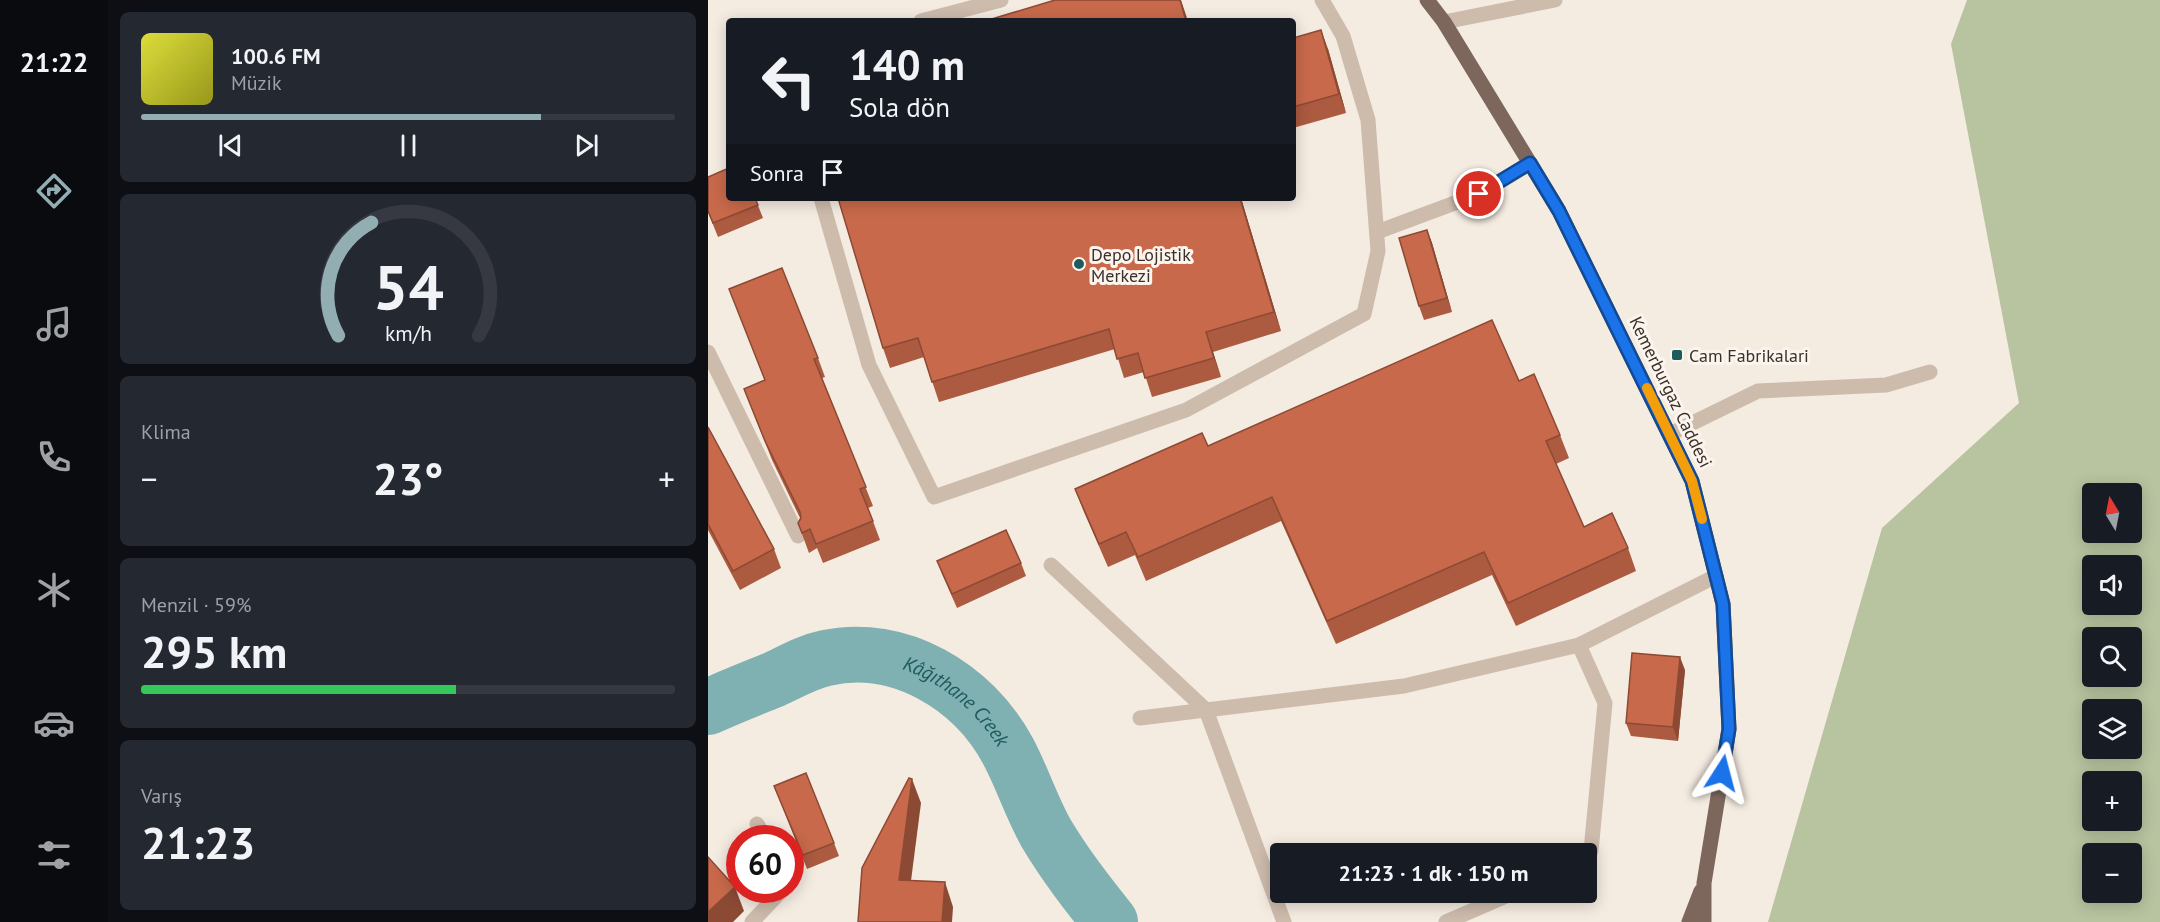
<!DOCTYPE html>
<html lang="tr">
<head>
<meta charset="utf-8">
<style>
  :root { --surface:#171b24; --page:#242831; --text:#f1f3f6; --muted:#9ea1a6; --line:#363941; --accent:#92aeb2 }
  body { margin:0; font-family:"PT Sans",sans-serif; background:var(--page); color:var(--text); height:100vh; display:flex; flex-direction:column; font-size:22px; white-space:nowrap }
  * { box-sizing:border-box; margin:0 }
  p { font-size:20px; color:var(--muted) }
  .icon { flex:none; width:33px; height:33px; fill:none; stroke:currentColor; stroke-width:2; stroke-linecap:round; stroke-linejoin:round }
  .map { position:relative; flex:1; overflow:hidden }
  .drawer { display:flex; flex-direction:column; gap:12px; padding:12px; background:#0d0f14; width:600px }
  .drawer>* { flex:none }
  .banner { position:absolute; left:18px; top:18px; width:570px; height:183px; border-radius:6px; box-shadow:0 3px 15px #0003; background:#171b24; color:var(--text); overflow:hidden }
  .needle { width:39px; rotate:350deg }
  .tools { position:absolute; left:1374px; top:483px; display:grid; gap:12px }
  .tools a { display:grid; place-items:center; width:60px; height:60px; border-radius:6px; background:var(--surface); box-shadow:0 3px 15px #0003; font-size:30px }
  .speed { position:absolute; left:18px; top:825px; display:flex; gap:12px; font-size:30px; font-weight:700; text-align:center }
  .speed>* { display:grid; place-content:center; width:78px; height:78px; border-radius:50%; background:var(--surface); box-shadow:0 3px 15px #0003; line-height:1 }
  .speed .limit { border:9px solid #d22; background:#fff; color:#111 }
  .pin { position:absolute; display:grid; place-items:center; width:51px; height:51px; color:#fff; margin:-26px; border:3px solid #fff; border-radius:50%; box-shadow:0 2px 6px #0007 }
  .me { position:absolute; width:66px; margin:-33px; rotate:9deg; stroke-linejoin:round; filter:drop-shadow(0 0 4px #0008) }
  .turn { display:flex; align-items:center; gap:21px; height:126px; padding:0 24px; font-size:27px }
  .turn .icon { width:78px; height:78px; stroke-width:2.5 }
  .turn b { display:block; font-size:42px; line-height:51px }
  .then { display:flex; align-items:center; height:57px; padding:0 24px; background:#0003; gap:12px; font-size:22px }
  .big { font-size:45px; font-weight:700; line-height:1.1 }
  .drawer .card { flex:1; display:flex; flex-direction:column; justify-content:center; gap:9px; min-width:0; padding:0 21px; border-radius:9px; background:var(--page) }
  .drawer .dial { align-items:center; gap:0 }
  .dial svg { height:156px; overflow:visible; fill:none; stroke:var(--line); stroke-width:7; stroke-linecap:round; text-anchor:middle }
  .dial text { fill:var(--text); stroke:none }
  .song { display:flex; align-items:center; gap:18px }
  .cover { width:72px; height:72px; border-radius:9px; background:linear-gradient(135deg,hsl(60 70% 55%),hsl(60 70% 35%)) }
  .played { height:6px; border-radius:3px; background:linear-gradient(90deg,var(--accent) 75%,var(--line) 75%) }
  .keys { display:flex; justify-content:space-around; direction:ltr }
  .heat { display:flex; justify-content:space-between; align-items:center; font-size:33px; direction:ltr }
  .charge { height:9px; border-radius:4px; background:linear-gradient(90deg,#34c759 59%,var(--line) 0) }
  .trip { position:absolute; left:562px; top:843px; width:327px; height:60px; border-radius:6px; background:var(--surface); box-shadow:0 3px 15px #0003; font-weight:700; line-height:60px; text-align:center }
  main { display:flex; flex:1; min-height:0 }
  .menu { display:flex; flex-direction:column; width:108px; justify-content:space-around; align-items:center; background:#090b0e; color:var(--muted) }
  .menu .icon { width:42px; height:42px }
  .menu .on { color:var(--accent) }
  .menu b { font-size:27px; color:var(--text) }
  .map>svg:first-child { display:block }
  .green { fill:#b8c4a0; fill-rule:evenodd }
  .lines { fill:none; stroke-linecap:round; stroke-linejoin:round }
  .river { stroke:#7fb0b2; stroke-width:56 }
  .minor { stroke:#cdbbac; stroke-width:15 }
  .major { stroke:#7d675c; stroke-width:15 }
  .wall { fill:#ac5a40 }
  .shaded-wall { fill:#8c4a34 }
  .building { fill:#c8694b; stroke:#8c4a34; stroke-width:1.5 }
  .route-casing { stroke:#114b97; stroke-width:15 }
  .route { stroke:#1a73e8; stroke-width:10 }
  .slow { stroke:#f59e0b; stroke-width:10 }
  .poi-dot { fill:#1f5a5e; stroke:#fbf5ee; stroke-width:2 }
  .labels { text-anchor:middle; dominant-baseline:central; stroke-width:6; stroke-linejoin:round; paint-order:stroke }
  .poi-label { font-size:18px; fill:#3b302b; stroke:#fbf5ee; text-anchor:start }
  .street-label { font-size:18px; fill:#3b302b; stroke:#fbf5ee }
  .water-label { font-size:20px; font-style:italic; fill:#1f5a5e; stroke:#fbf5ee }
</style>
</head>
<body>
<main>
<nav class="menu">
<b>21:22</b>
<svg class="icon on" aria-label="directions" viewBox="0 0 24 24"><path d="M12 3l9 9-9 9-9-9zM9 14v-3h6M13 9l2 2-2 2"/></svg>
<svg class="icon" aria-label="music" viewBox="0 0 24 24"><path d="M9 18V5l10-2v13"/><circle cx="6" cy="18" r="3"/><circle cx="16" cy="16" r="3"/></svg>
<svg class="icon" aria-label="phone" viewBox="0 0 24 24"><path d="M5 4h4l2 5-3 2q2 4 5 5l2-3 5 2v4C11 20 4 13 5 4z"/></svg>
<svg class="icon" aria-label="climate" viewBox="0 0 24 24"><path d="M12 3v18M4 7l16 10M4 17L20 7"/></svg>
<svg class="icon" aria-label="car" viewBox="0 0 24 24"><path d="M5 17H2v-5l4-1 3-4h7l3 4 3 1v5h-3M9 17h6M6 11h13"/><circle cx="7" cy="17" r="2"/><circle cx="17" cy="17" r="2"/></svg>
<svg class="icon" aria-label="filters" viewBox="0 0 24 24"><path d="M4 7h16M4 17h16"/><circle cx="9" cy="7" r="2"/><circle cx="15" cy="17" r="2"/></svg>
</nav>
<section class="drawer">
<div class="card">
<div class="song"><i class="cover"></i><div><b>100.6 FM</b><p>Müzik</p></div></div>
<div class="played"></div>
<div class="keys"><svg class="icon" aria-label="previous" viewBox="0 0 24 24"><path d="M18 5L8 12l10 7zM5 5v14"/></svg><svg class="icon" aria-label="pause" viewBox="0 0 24 24"><path d="M8 5v14M16 5v14"/></svg><svg class="icon" aria-label="next" viewBox="0 0 24 24"><path d="M6 5l10 7-10 7zM19 5v14"/></svg></div>
</div>
<div class="card dial"><svg viewBox="0 0 100 80">
<path d="M14 69A42 42 0 1 1 86 69"/>
<path d="M14 69A42 42 0 0 1 31 11" stroke="#92aeb2"/>
<text x="50" y="56" font-size="32" font-weight="700">54</text>
<text x="50" y="72" font-size="11">km/h</text>
</svg></div>
<div class="card"><p>Klima</p>
<div class="heat"><a>−</a><b class="big">23°</b><a>+</a></div>
</div>
<div class="card"><p>Menzil · 59%</p><b class="big">295 km</b><div class="charge"></div></div>
<div class="card"><p>Varış</p><b class="big">21:23</b></div>
</section>
<div class="map">
<svg width="1452" height="922" viewBox="0 0 1452 922">
  <rect width="100%" height="100%" fill="#f4ebe1"/>
  <path class="green" d="M1259 0H1452V922H1060L1174 528 1311 403 1243 44ZM1384 494H1424V532H1384ZM1384 566H1424V604H1384ZM1384 638H1424V676H1384ZM1384 710H1424V748H1384ZM1384 782H1424V820H1384ZM1384 854H1424V892H1384Z"/>
  <g class="lines">
    <path class="river" id="s1" d="M0 707C22 697 45 688 67 679 84 671 99 662 118 658 191 642 265 686 300 751 314 777 323 806 338 833 357 865 379 893 402 922"/>
    <g class="minor">
      <path d="M213 21 293 0"/>
      <path d="M736 22 847 0"/>
      <path d="M113 198 161 365 226 497 478 410 656 314 670 251 660 120 635 36 614 0"/>
      <path d="M669 232 771 194 822 163"/>
      <path d="M0 352 90 536"/>
      <path d="M962 434 1050 391 1178 385 1222 372"/>
      <path d="M343 565 498 710 576 922"/>
      <path d="M871 645 897 703 883 851 879 857"/>
      <path d="M432 718 696 686 871 645 1008 576"/>
      <path d="M49 824 58 838"/>
      <path d="M82 874 85 878 82 880"/>
      <path d="M857 892H859"/>
      <path d="M44 922 74 890"/>
      <path d="M738 922 807 892"/>
    </g>
    <g class="major">
      <path d="M719 0 736 22 851 211 984 481 1015 604 1021 729 996 883V922"/>
      <path d="M981 922 993 891"/>
    </g>
  </g>
  <g class="wall">
    <path d="M585 38 620 49 638 113 585 128Z"/>
    <path d="M0 177 47 198 55 218 10 237 0 212Z"/>
    <path d="M533 198 573 331 505 352 513 377 444 397 436 372 416 378 407 349 231 402 216 357 182 368 175 348Z"/>
    <path d="M719 230 724 243 744 312 716 320 711 306Z"/>
    <path d="M21 289 110 358 117 377 114 378 165 506 160 508 172 540 115 563 109 548 101 553 90 523 92 518 64 460 36 389 57 381Z"/>
    <path d="M811 381 852 435 861 458 848 464 876 527 920 548 928 571 808 626 784 575 628 644 573 521 438 581 427 555 400 567 376 512 367 489 500 446Z"/>
    <path d="M0 427 66 549 73 568 32 590 0 530Z"/>
    <path d="M229 561 313 563 318 576 249 608 234 574Z"/>
    <path d="M977 670 970 741 923 736 918 723Z"/>
    <path d="M66 786 126 843 131 856 99 869Z"/>
  </g>
  <g class="shaded-wall">
    <path d="M472 0H473L480 21H478Z"/>
    <path d="M613 30 620 49 638 113 631 94Z"/>
    <path d="M532 198H533L573 331 566 312Z"/>
    <path d="M719 230 724 243 744 312 739 298Z"/>
    <path d="M498 332 505 352 513 377 506 358Z"/>
    <path d="M972 657 977 670 970 741 965 727Z"/>
    <path d="M204 779 213 803 200 904 191 880Z"/>
    <path d="M237 882 245 907 244 922H234Z"/>
    <path d="M27 887 36 911 25 922H0V912Z"/>
  </g>
  <g class="building">
    <path d="M347 0H472L478 21H277Z"/>
    <path d="M613 30 631 94 585 107V38Z"/>
    <path d="M21 168V198H47L50 205 5 223 0 211V177Z"/>
    <path d="M130 198H532L566 312 498 332 506 358 437 378 430 353 409 359 401 329 224 382 210 338 175 348Z"/>
    <path d="M719 230 739 298 711 306 691 238Z"/>
    <path d="M74 268 110 358 106 359 158 487 152 489 165 521 108 544 102 529 94 533 90 523 93 518 92 512 57 441 36 389 57 380 21 289Z"/>
    <path d="M784 320 811 381 826 374 852 435 838 441 876 527 904 513 920 548 800 603 776 552 619 621 564 497 430 557 418 532 391 544 367 489 494 433 500 446Z"/>
    <path d="M0 427 66 549 25 571 0 524Z"/>
    <path d="M298 530 313 563 244 594 229 561Z"/>
    <path d="M924 653 972 657 965 727 918 723Z"/>
    <path d="M98 773 126 843 95 855 66 786Z"/>
    <path d="M201 778 204 779 191 880 237 882 234 922H150L154 868Z"/>
    <path d="M0 857 27 887 0 912Z"/>
  </g>
  <g class="lines">
    <defs>
      <path id="route" d="M771 194 822 163 851 211 984 481 1015 604 1021 729 1014 773"/>
    </defs>
    <use href="#route" class="route-casing"/>
    <use href="#route" class="route"/>
    <path class="slow" d="M939 388 984 481 994 519"/>
  </g>
  <g class="poi-dot">
    <circle cx="371" cy="264" r="6"/>
    <rect x="963" y="349" width="12" height="12" rx="3"/>
  </g>
  <g class="labels">
    <g class="poi-label">
      <text x="383" y="254">Depo Lojistik<tspan x="383" dy="21">Merkezi</tspan></text>
      <text x="981" y="355">Cam Fabrikalari</text>
    </g>
    <g class="street-label">
      <text transform="translate(963 392) rotate(64)">Kemerburgaz Caddesi</text>
    </g>
    <g class="water-label">
      <text stroke="none"><textPath href="#s1" startOffset="273">Kâğıthane Creek</textPath></text>
    </g>
  </g>
</svg>
<div class="tools">
<a><svg class="needle" viewBox="-14 -14 28 28"><path d="M0-13l5 13h-10z" fill="#e53935"/><path d="M0 13l5-13h-10z" fill="#9ea1a6"/></svg></a>
<a><svg class="icon" aria-label="sound" viewBox="0 0 24 24"><path d="M4 9h4l5-4v14l-5-4H4zM17 9q2 3 0 6"/></svg></a>
<a><svg class="icon" aria-label="search" viewBox="0 0 24 24"><circle cx="10" cy="10" r="6"/><path d="M15 15l6 6"/></svg></a>
<a><svg class="icon" aria-label="layers" viewBox="0 0 24 24"><path d="M12 4l9 5-9 5-9-5zM3 14l9 5 9-5"/></svg></a>
<a>+</a>
<a>−</a>
</div>
<div class="speed"><div class="limit">60</div></div>
<div class="pin" style="left:771px;top:194px;background:#d93025"><svg class="icon" aria-label="arrive" viewBox="0 0 24 24"><path d="M6 21V4h12l-3 4 3 4H6"/></svg></div>
<svg class="me" style="left:1014px;top:773px" viewBox="-20 -20 40 40"><path d="M0-17L14 15 0 8-14 15z" fill="#1a73e8" stroke="#fff" stroke-width="4"/></svg>
<div class="trip">21:23 · 1 dk · 150 m</div>
<div class="banner">
<div class="turn"><svg class="icon" aria-label="left" viewBox="0 0 24 24"><path d="M17 20v-9H6M10 6l-5 5 5 5"/></svg><div><b>140 m</b>Sola dön</div></div>
<div class="then">Sonra<svg class="icon" aria-label="arrive" viewBox="0 0 24 24"><path d="M6 21V4h12l-3 4 3 4H6"/></svg></div>
</div>
</div>
</main>
</body>
</html>
